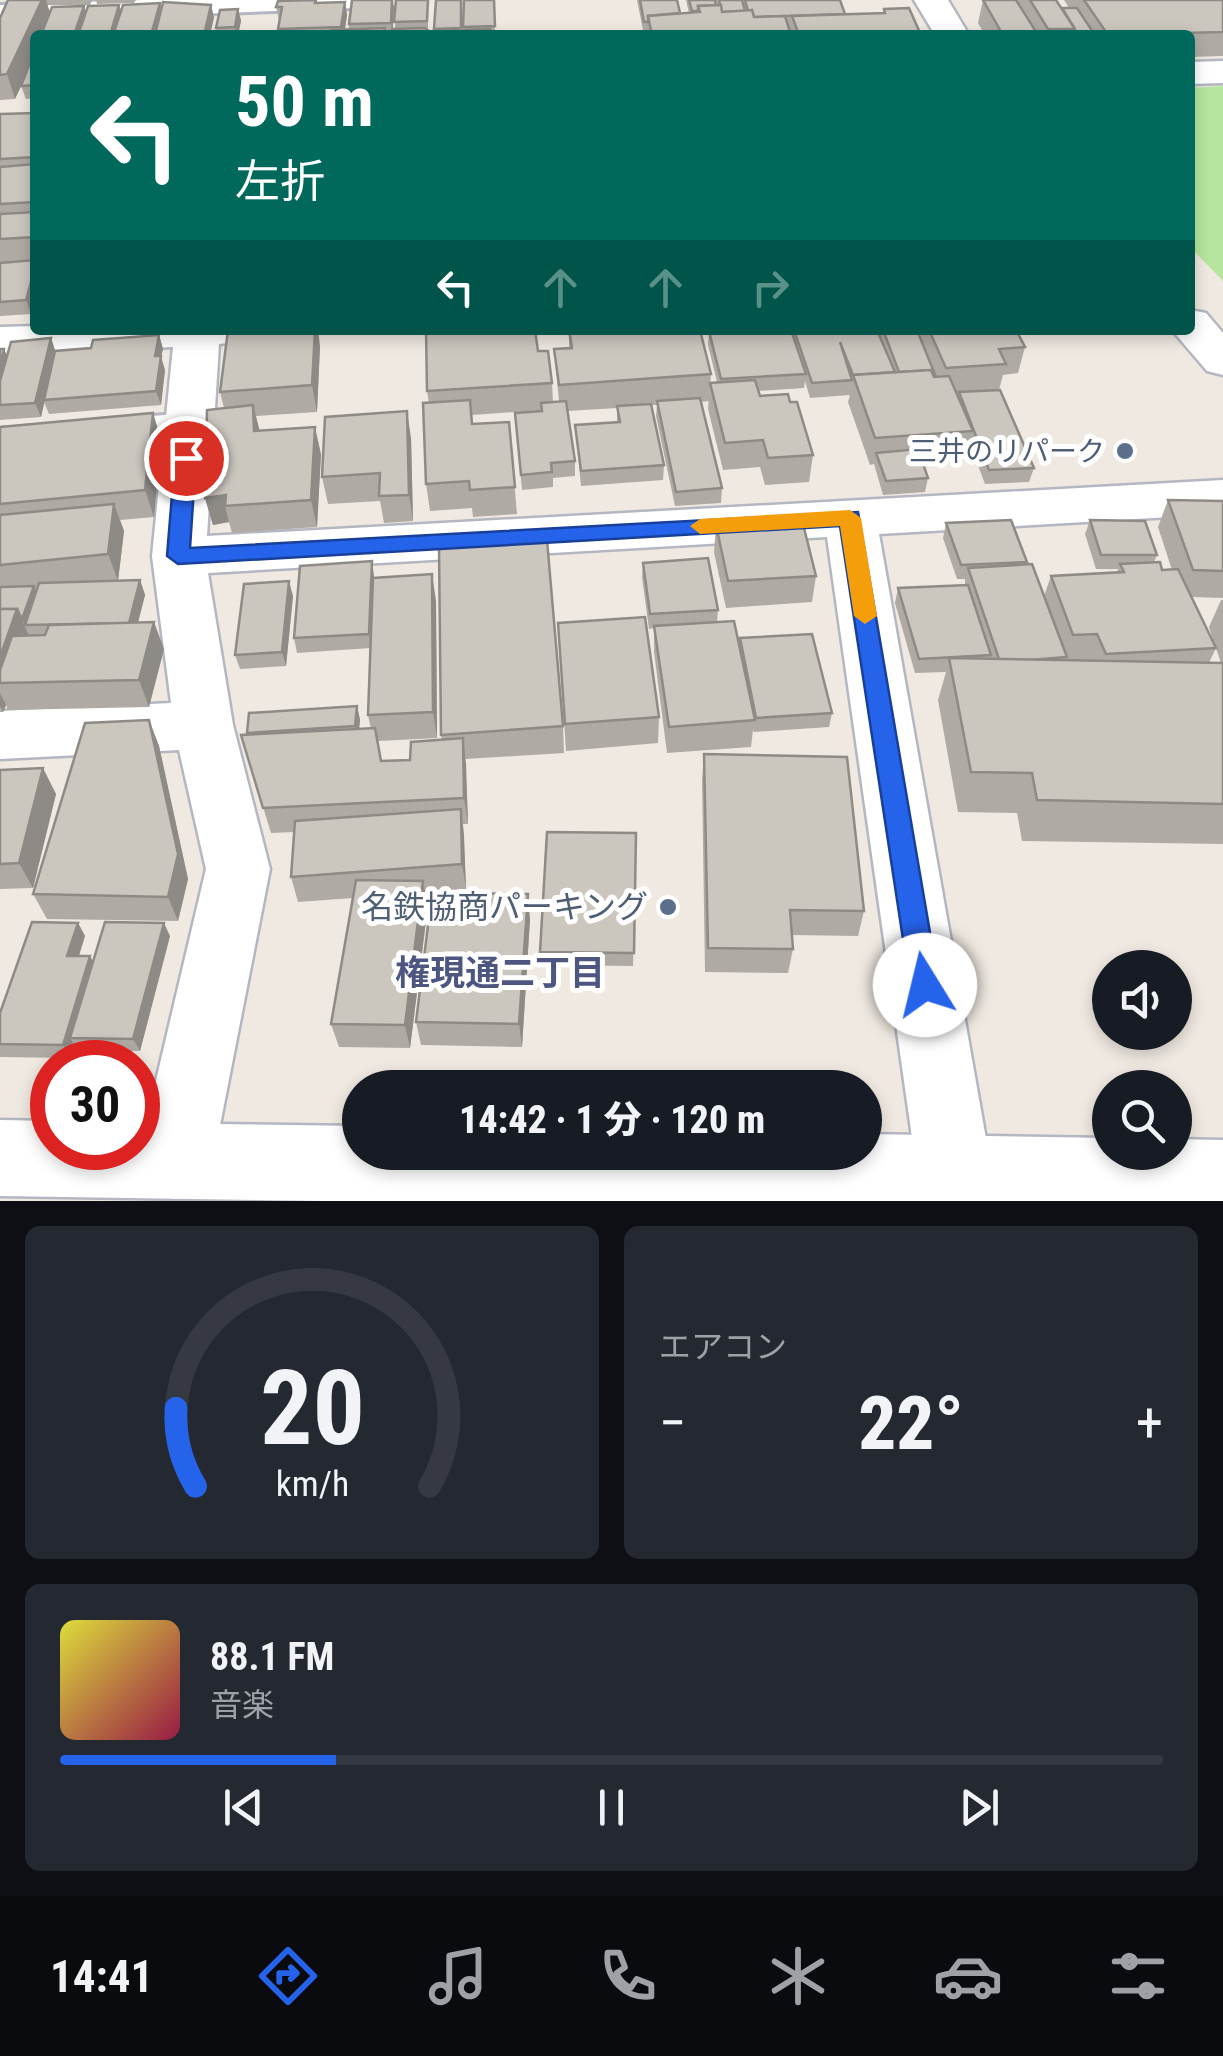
<!DOCTYPE html>
<html lang="ja">
<head>
<meta charset="utf-8">
<style>
  :root { --surface:#171b24; --page:#242831; --text:#f1f3f6; --muted:#9ea1a6; --line:#363941; --accent:#2563eb }
  body { margin:0; font-family:"Roboto Condensed","Noto Sans JP",sans-serif; background:var(--page); color:var(--text); height:100vh; display:flex; flex-direction:column; font-size:38px; white-space:nowrap }
  * { box-sizing:border-box; margin:0 }
  p { font-size:32px; color:var(--muted) }
  .icon { flex:none; width:55px; height:55px; fill:none; stroke:currentColor; stroke-width:2; stroke-linecap:round; stroke-linejoin:round }
  .map { position:relative; height:1201px; overflow:hidden }
  .sheet { display:flex; flex-direction:column; gap:25px; padding:25px; background:#0d0f14; flex:1 }
  .sheet>* { flex:none }
  .top-card { position:absolute; left:30px; top:30px; width:1165px; height:305px; border-radius:10px; box-shadow:0 5px 15px #0003; background:#00695c; color:#fff; overflow:hidden }
  .tools { position:absolute; left:1092px; top:950px; display:grid; gap:20px }
  .tools a { display:grid; place-items:center; width:100px; height:100px; border-radius:50%; background:var(--surface); box-shadow:0 5px 15px #0003; font-size:50px }
  .speed { position:absolute; left:30px; top:1040px; display:flex; gap:20px; font-size:50px; font-weight:700; text-align:center }
  .speed>* { display:grid; place-content:center; width:130px; height:130px; border-radius:50%; background:var(--surface); box-shadow:0 5px 15px #0003; line-height:1 }
  .speed .limit { border:15px solid #d22; background:#fff; color:#111 }
  .pin { position:absolute; display:grid; place-items:center; width:85px; height:85px; color:#fff; margin:-42px; border:5px solid #fff; border-radius:50%; box-shadow:0 2px 10px #0007 }
  .me { position:absolute; width:110px; margin:-55px; rotate:351deg; stroke-linejoin:round; filter:drop-shadow(0 0 8px #0008) }
  .turn { display:flex; align-items:center; gap:35px; height:210px; padding:0 40px; font-size:45px }
  .turn .icon { width:130px; height:130px; stroke-width:2.5 }
  .turn b { display:block; font-size:70px; line-height:85px }
  .lanes { display:flex; align-items:center; height:95px; padding:0 40px; background:#0003; justify-content:center; gap:50px; direction:ltr }
  .lanes .off { opacity:.35 }
  .big { font-size:75px; font-weight:800; line-height:1.1 }
  .sheet .tile { flex:1; display:flex; flex-direction:column; justify-content:center; gap:15px; min-width:0; padding:0 35px; border-radius:15px; background:var(--page) }
  .sheet .dial { align-items:center; gap:0 }
  .dial svg { height:260px; overflow:visible; fill:none; stroke:var(--line); stroke-width:7; stroke-linecap:round; text-anchor:middle }
  .dial text { fill:var(--text); stroke:none }
  .song { display:flex; align-items:center; gap:30px }
  .cover { width:120px; height:120px; border-radius:15px; background:linear-gradient(135deg,hsl(60 70% 55%),hsl(340 70% 35%)) }
  .played { height:10px; border-radius:5px; background:linear-gradient(90deg,var(--accent) 25%,var(--line) 25%) }
  .keys { display:flex; justify-content:space-around; direction:ltr }
  .heat { display:flex; justify-content:space-between; align-items:center; font-size:55px; direction:ltr }
  .sheet .tiles { flex:1; display:grid; gap:25px; grid-template-columns:1fr 1fr }
  .tile:last-child { grid-column:span 2 }
  .trip { position:absolute; left:342px; top:1070px; width:540px; height:100px; border-radius:50px; background:var(--surface); box-shadow:0 5px 15px #0003; font-weight:800; line-height:100px; text-align:center }
  .menu { display:flex; height:160px; justify-content:space-around; align-items:center; background:#090b0e; color:var(--muted) }
  .menu .icon { width:70px; height:70px }
  .menu .on { color:var(--accent) }
  .menu b { font-size:45px; color:var(--text) }
  .map>svg:first-child { display:block }
  .green { fill:#b6e59e }
  .lines { fill:none; stroke-linecap:round; stroke-linejoin:round }
  .service-casing { stroke:#b4b7c1; stroke-width:6 }
  .minor-casing { stroke:#b4b7c1; stroke-width:5 }
  .tertiary-casing { stroke:#b4b7c1; stroke-width:5 }
  .service { fill:#fff; fill-rule:evenodd }
  .minor { fill:#fff; fill-rule:evenodd }
  .tertiary { fill:#fff; fill-rule:evenodd }
  .wall { fill:#afaba4; fill-rule:evenodd }
  .shaded-wall { fill:#8e8b86 }
  .building { fill:#cbc7bf; stroke:#8e8b86; stroke-width:2.5 }
  .route { fill:#2563eb; stroke:#184099; stroke-width:2.5 }
  .slow { fill:#f59e0b }
  .service-dot { fill:#5c6f8a; stroke:#fff; stroke-width:4 }
  .labels { text-anchor:middle; dominant-baseline:central; stroke-width:10; stroke-linejoin:round; paint-order:stroke }
  .service-label { font-size:28px; fill:#4e5e75; stroke:#fff; text-anchor:end }
  .near-service-label { font-size:32px; fill:#4e5e75; stroke:#fff; text-anchor:end }
  .near-neighbourhood-label { font-size:35px; font-weight:bold; fill:#4d5680; stroke:#fff }
</style>
</head>
<body>
<div class="map">
<svg width="1223" height="1201" viewBox="0 0 1223 1201">
  <rect width="100%" height="100%" fill="#efe9e1"/>
  <path class="green" d="M1223 86V281L1190 247V88Z"/>
  <g class="lines">
    <defs>
      <g id="service">
        <path d="M143 0H368L355 8 0 21V5Z"/>
        <path d="M188 413 201 416 207 425 201 434 0 453V429Z"/>
      </g>
      <path id="minor" d="M35 326V330H259L252 340 219 344 207 536 1223 480V514L879 534 997 1201H921L827 537 208 573 233 725 270 869 213 1161 202 1188 175 1199 148 1188 137 1161 206 869 179 750 0 759V711L171 703 152 556 173 347 0 355V327Z"/>
      <g id="tertiary">
        <path d="M914 0H948L969 35H935Z"/>
        <path d="M1223 61V83L1190 84V62Z"/>
        <path d="M1190 310 1206 313 1223 333V375L1207 371 1172 330H1190Z"/>
        <path d="M0 1120 52 1121V1148H138V1123L360 1126V1152H865V1134L1110 1138V1152H1175V1139L1223 1140V1201H323L0 1196Z"/>
      </g>
    </defs>
    <use href="#service" class="service-casing"/>
    <use href="#minor" class="minor-casing"/>
    <use href="#tertiary" class="tertiary-casing"/>
    <use href="#service" class="service"/>
    <use href="#minor" class="minor"/>
    <use href="#tertiary" class="tertiary"/>
  </g>
  <g class="wall">
    <path d="M8 0H92L90 5H47L50 13 84 6 86 12 119 5 121 10H161L211 5 214 18 35 35V98L26 99 21 86 15 99 0 100V18Z"/>
    <path d="M96 0H136L134 3 97 4Z"/>
    <path d="M396 0H428V30L430 35H279L278 29 279 20 276 7 345 2 347 15 345 29H349V24L394 6 393 29H395Z"/>
    <path d="M464 0H494L495 34 497 35 463 30Z"/>
    <path d="M637 0H677L680 13H689L686 0H840L845 14 883 13 884 9 921 35H644Z"/>
    <path d="M983 0H1056L1062 8H1069L1064 0H1223V56L1190 57V35H985L978 23Z"/>
    <path d="M238 9 241 21 238 35H217L216 28Z"/>
    <path d="M35 113V299L31 314 0 316V114Z"/>
    <path d="M569 330H700L711 374 709 401 701 402 722 488 721 503 675 506 656 416 657 405H652L664 465 663 480 581 486 575 425 617 422V408L568 411 575 461V476L553 478V487L522 490 515 413 541 410 472 415 473 424 509 422 517 514 473 517 472 508 430 511 426 484 429 403 427 391 538 351 552 383 553 402 559 401 554 349H569Z"/>
    <path d="M720 330H1016L1025 347 1018 373 1003 375 999 390 1034 468 1029 482 985 484 970 444 967 458 922 461 928 478 925 492 883 495 874 464 870 465 848 402 850 395 810 398 805 381 804 388 758 391 760 396 813 455 809 482 765 485 760 467 723 470 708 409 710 383 717 382 708 345 709 331Z"/>
    <path d="M159 335 163 349 161 357 165 370 161 405 49 414 44 402 41 417 0 420V349H4L7 355 51 338 55 351 91 348Z"/>
    <path d="M320 346 317 412 256 416 259 430 321 454 317 527 232 533 229 522 213 525 205 498 224 408 220 392Z"/>
    <path d="M153 413 161 440 154 517 120 520 124 531 118 581 140 580 145 595 138 623 164 649 149 707 8 710 6 705 3 712H0V427Z"/>
    <path d="M411 438 413 521 384 523 380 501 328 504 322 477Z"/>
    <path d="M1168 500 1223 501V598L1192 597 1214 644 1209 627 1221 600H1223V844L1022 841 1017 813 958 812 938 700 946 672 915 673 895 603 898 588 965 586V579H957L943 538 946 523 1027 562 1026 564 1044 596 1051 576 1117 573 1118 569H1096L1085 534 1090 520 1157 555 1154 562 1162 570H1172L1158 527ZM1216 648 1221 663H1209Z"/>
    <path d="M716 525 816 576 812 602 726 608 714 552Z"/>
    <path d="M643 563 718 610 717 622 739 645 740 638 832 713 829 727 754 732 753 730 751 747 667 753 654 652V628L649 629 642 577Z"/>
    <path d="M374 578 436 601 437 738 378 741 381 761 410 760 442 740 441 735 563 726 564 753 465 759 468 824H463L466 889 425 892 428 905 410 1048 339 1047 331 1024 353 898 298 902 291 877 294 832 271 833 241 735H248L247 733 357 706 360 720 359 729H371L368 715 371 648 297 653 294 638Z"/>
    <path d="M293 596 286 666 240 669 235 655Z"/>
    <path d="M558 623 659 717 658 743 566 751Z"/>
    <path d="M149 720 159 746 188 879 178 921 47 919 33 894Z"/>
    <path d="M704 754 864 911 858 936 792 935 793 949 788 973 705 972 702 780Z"/>
    <path d="M0 770 56 794 33 888 0 889Z"/>
    <path d="M636 833 633 966 541 965 540 952Z"/>
    <path d="M530 919 522 1047 421 1045 416 1022Z"/>
    <path d="M78 923 85 936 78 956H90L93 962 170 936 140 1051 77 1050 75 1046 71 1058 0 1057V1013Z"/>
  </g>
  <g class="shaded-wall">
    <path d="M42 0H46L52 19 44 35H35V56L15 99 7 74Z"/>
    <path d="M392 0 394 6 392 35 391 23Z"/>
    <path d="M345 2 347 15 344 35H342L341 27Z"/>
    <path d="M160 3 163 16 158 35H151Z"/>
    <path d="M119 5 123 17 117 35H110Z"/>
    <path d="M211 5 214 18 210 35H204Z"/>
    <path d="M84 6 88 19 82 35H74Z"/>
    <path d="M238 9 241 21 238 35H237L235 27Z"/>
    <path d="M35 267V299L31 314 26 300Z"/>
    <path d="M315 330H318L320 346 317 412 312 385Z"/>
    <path d="M159 335 163 349 161 357 165 370 161 405 156 391 155 356Z"/>
    <path d="M51 338 56 353 41 417 35 403Z"/>
    <path d="M4 349 10 363 0 402V366Z"/>
    <path d="M253 405 260 432 254 431Z"/>
    <path d="M407 411 411 438 413 521 409 495Z"/>
    <path d="M153 413 161 440 154 517 145 490Z"/>
    <path d="M315 427 321 454 317 527 311 500Z"/>
    <path d="M226 495 225 506 229 522 213 525 205 498Z"/>
    <path d="M114 504 124 531 118 581 108 554Z"/>
    <path d="M372 561 374 576 371 648 369 634Z"/>
    <path d="M432 574 436 601 437 738 433 712Z"/>
    <path d="M140 580 145 595 134 637 129 623Z"/>
    <path d="M289 581 293 596 286 666 282 652Z"/>
    <path d="M34 586 40 601 25 625 29 634 22 619Z"/>
    <path d="M17 609 29 636 0 683V657Z"/>
    <path d="M154 622 164 649 149 707 139 680Z"/>
    <path d="M0 693 6 705 3 712 0 706Z"/>
    <path d="M357 706 360 720 358 740 355 726Z"/>
    <path d="M149 720 159 746 188 879 178 921 168 897Z"/>
    <path d="M463 738 466 764 468 824 464 798Z"/>
    <path d="M43 768 56 794 33 888 19 863Z"/>
    <path d="M461 809 464 835 466 889 462 864Z"/>
    <path d="M423 881 428 905 410 1048 405 1025Z"/>
    <path d="M528 894 530 919 522 1047 519 1024Z"/>
    <path d="M78 923 85 936 75 969 67 956Z"/>
    <path d="M164 923 170 936 140 1051 133 1039Z"/>
    <path d="M90 956 97 969 70 1038 75 1046 71 1058 63 1045Z"/>
  </g>
  <g class="building">
    <path d="M8 0H42L7 74 0 75V18Z"/>
    <path d="M316 0 315 3 345 2 341 27 278 29 282 7H276L278 1Z"/>
    <path d="M352 0H392L391 23 349 24Z"/>
    <path d="M396 0H428L427 21 394 22Z"/>
    <path d="M436 0H461V28L434 29Z"/>
    <path d="M464 0H494L495 26 463 27Z"/>
    <path d="M640 0H677L680 13 648 16V22H644Z"/>
    <path d="M689 0H715L716 5 698 6V11H692Z"/>
    <path d="M719 0H742L745 11 722 12Z"/>
    <path d="M745 0H840L845 14 754 17 752 10 748 11Z"/>
    <path d="M983 0H1016L1038 35H1003Z"/>
    <path d="M1030 0H1056L1075 29H1048Z"/>
    <path d="M1084 0H1223V32L1108 35Z"/>
    <path d="M163 2 211 5 204 35H155Z"/>
    <path d="M160 3 151 35H113L123 5Z"/>
    <path d="M119 5 110 35H78L88 6Z"/>
    <path d="M721 5 722 12 752 10 754 17 785 16 791 35H652L648 16 700 12 698 6Z"/>
    <path d="M84 6 74 35H41L52 7Z"/>
    <path d="M909 8 921 35H799L792 16 885 13 884 9Z"/>
    <path d="M1062 8H1077L1095 35H1073L1075 29Z"/>
    <path d="M238 9 235 27 216 28 220 10Z"/>
    <path d="M385 28 384 35H330L331 30Z"/>
    <path d="M425 28 429 31V35H392V29Z"/>
    <path d="M490 29 491 34 497 35H462V30Z"/>
    <path d="M459 30V35H432L433 31Z"/>
    <path d="M35 50V85L21 86Z"/>
    <path d="M35 113V157L0 159V114Z"/>
    <path d="M35 164V202L0 204V167Z"/>
    <path d="M35 212V237L0 239V214Z"/>
    <path d="M35 260V267L26 300 0 302V263Z"/>
    <path d="M228 330H315L312 385 220 392Z"/>
    <path d="M426 330H535L538 351H548L552 383 427 391Z"/>
    <path d="M569 330H700L711 374 559 385 554 349 572 348Z"/>
    <path d="M720 330H791L806 374 721 379 709 331Z"/>
    <path d="M794 330H877L895 372 853 375 840 342 852 380 812 383Z"/>
    <path d="M883 330H917L936 377H934L931 370 899 372Z"/>
    <path d="M929 330H1016L1025 347 999 349 1006 364 946 368Z"/>
    <path d="M159 335 155 356H161L156 391 44 400 55 351 91 348 93 340Z"/>
    <path d="M51 338 35 403 0 405V381L11 342Z"/>
    <path d="M0 349H4L0 366Z"/>
    <path d="M931 370 934 377 949 376 973 431 875 438 853 375Z"/>
    <path d="M755 380 760 396 788 394 790 402H797L813 455 768 458 763 440 725 443 710 383Z"/>
    <path d="M1000 390 1034 468 989 470 959 392Z"/>
    <path d="M700 398 722 488 676 492 657 401Z"/>
    <path d="M470 400 472 424 509 422 515 487 470 490 469 481 426 484 423 403Z"/>
    <path d="M566 401 575 461 551 463 552 472 521 475 515 413 542 411 541 403Z"/>
    <path d="M651 404 664 465 581 471 575 425 620 422 617 406Z"/>
    <path d="M253 405 254 431 315 427 311 500 225 506 226 495 205 498 207 410Z"/>
    <path d="M407 411 409 495 379 496 380 473 322 477 325 417Z"/>
    <path d="M153 413 145 490 0 504V427Z"/>
    <path d="M918 449 928 478 886 481 876 453Z"/>
    <path d="M1168 500 1223 501V571L1193 570Z"/>
    <path d="M114 504 108 554 0 565V515Z"/>
    <path d="M802 520 816 576 728 581 716 525Z"/>
    <path d="M1011 520 1027 562 961 565 946 523Z"/>
    <path d="M1090 520 1145 521 1157 555H1101Z"/>
    <path d="M547 540 563 726 441 735 439 547Z"/>
    <path d="M708 558 718 610 650 614 643 563Z"/>
    <path d="M372 561 369 634 294 638 300 566Z"/>
    <path d="M1160 562 1162 570 1178 569 1216 648 1106 654 1097 634 1073 635 1051 576 1124 572 1120 564Z"/>
    <path d="M1032 564 1067 657 1029 660 999 659 968 568Z"/>
    <path d="M432 574 433 712 368 715 373 578Z"/>
    <path d="M140 580 129 623 25 625 39 583Z"/>
    <path d="M289 581 282 652 235 655 244 584Z"/>
    <path d="M968 585 991 655 919 659 898 588Z"/>
    <path d="M34 586 22 619 17 609H0V587Z"/>
    <path d="M0 609H17L0 657Z"/>
    <path d="M645 617 659 717 565 724 558 623Z"/>
    <path d="M734 621 755 720 669 727 654 626Z"/>
    <path d="M154 622 139 680 0 683V670L12 636 45 635 49 625Z"/>
    <path d="M812 634 832 713 756 718 740 638Z"/>
    <path d="M949 658 1223 663V804L1037 800 1032 773 971 772Z"/>
    <path d="M357 706 355 726 247 733 249 713Z"/>
    <path d="M149 720 178 854 168 897 33 894 85 723Z"/>
    <path d="M375 728 381 761 410 760 411 742 463 738 464 798 263 808 241 735Z"/>
    <path d="M704 754 847 757 864 911 790 910 793 949 708 948Z"/>
    <path d="M43 768 19 863 0 864V770Z"/>
    <path d="M461 809 462 864 291 877 295 821Z"/>
    <path d="M547 832 636 833 634 953 540 952Z"/>
    <path d="M356 880 423 881 405 1025 331 1024Z"/>
    <path d="M432 893 528 894 519 1024 416 1022Z"/>
    <path d="M32 922 78 923 67 956H90L63 1045 0 1044V1013Z"/>
    <path d="M105 922 164 923 133 1039 70 1038Z"/>
  </g>
  <path class="route" d="M186 451 196 458 190 548 858 512 939 985 935 994 925 998 915 994 910 985 840 526 178 564 167 556 175 458Z"/>
  <path class="slow" d="M850 510 861 518 877 616 865 624 854 616 840 526 700 534 690 526 700 519Z"/>
  <g class="service-dot">
    <circle cx="1125" cy="451" r="10"/>
    <circle cx="668" cy="907" r="10"/>
  </g>
  <g class="labels">
    <g class="service-label">
      <text x="1105" y="451">三井のリパーク</text>
    </g>
    <g class="near-service-label">
      <text x="648" y="907">名鉄協商パーキング</text>
    </g>
    <g class="near-neighbourhood-label">
      <text x="500" y="973">権現通二丁目</text>
    </g>
  </g>
</svg>
<div class="tools">
<a><svg class="icon" aria-label="sound" viewBox="0 0 24 24"><path d="M4 9h4l5-4v14l-5-4H4zM17 9q2 3 0 6"/></svg></a>
<a><svg class="icon" aria-label="search" viewBox="0 0 24 24"><circle cx="10" cy="10" r="6"/><path d="M15 15l6 6"/></svg></a>
</div>
<div class="speed"><div class="limit">30</div></div>
<div class="pin" style="left:186px;top:458px;background:#d93025"><svg class="icon" aria-label="arrive" viewBox="0 0 24 24"><path d="M6 21V4h12l-3 4 3 4H6"/></svg></div>
<svg class="me" style="left:925px;top:985px" viewBox="-20 -20 40 40"><circle r="19" fill="#fff"/><path d="M0-13L10 11 0 6-10 11z" fill="#2563eb"/></svg>
<div class="trip">14:42 · 1 分 · 120 m</div>
<div class="top-card">
<div class="turn"><svg class="icon" aria-label="left" viewBox="0 0 24 24"><path d="M17 20v-9H6M10 6l-5 5 5 5"/></svg><div><b>50 m</b>左折</div></div>
<div class="lanes"><svg class="icon" aria-label="left" viewBox="0 0 24 24"><path d="M17 20v-9H6M10 6l-5 5 5 5"/></svg><svg class="icon off" aria-label="ahead" viewBox="0 0 24 24"><path d="M12 20V5M6 11l6-6 6 6"/></svg><svg class="icon off" aria-label="ahead" viewBox="0 0 24 24"><path d="M12 20V5M6 11l6-6 6 6"/></svg><svg class="icon off" aria-label="right" viewBox="0 0 24 24"><path d="M7 20v-9h11M14 6l5 5-5 5"/></svg></div>
</div>
</div>
<section class="sheet">
<div class="tiles">
<div class="tile dial"><svg viewBox="0 0 100 80">
<path d="M14 69A42 42 0 1 1 86 69"/>
<path d="M14 69A42 42 0 0 1 8 45" stroke="#2563eb"/>
<text x="50" y="56" font-size="32" font-weight="700">20</text>
<text x="50" y="72" font-size="11">km/h</text>
</svg></div>
<div class="tile"><p>エアコン</p>
<div class="heat"><a>−</a><b class="big">22°</b><a>+</a></div>
</div>
<div class="tile">
<div class="song"><i class="cover"></i><div><b>88.1 FM</b><p>音楽</p></div></div>
<div class="played"></div>
<div class="keys"><svg class="icon" aria-label="previous" viewBox="0 0 24 24"><path d="M18 5L8 12l10 7zM5 5v14"/></svg><svg class="icon" aria-label="pause" viewBox="0 0 24 24"><path d="M8 5v14M16 5v14"/></svg><svg class="icon" aria-label="next" viewBox="0 0 24 24"><path d="M6 5l10 7-10 7zM19 5v14"/></svg></div>
</div>
</div>
</section>
<nav class="menu">
<b>14:41</b>
<svg class="icon on" aria-label="directions" viewBox="0 0 24 24"><path d="M12 3l9 9-9 9-9-9zM9 14v-3h6M13 9l2 2-2 2"/></svg>
<svg class="icon" aria-label="music" viewBox="0 0 24 24"><path d="M9 18V5l10-2v13"/><circle cx="6" cy="18" r="3"/><circle cx="16" cy="16" r="3"/></svg>
<svg class="icon" aria-label="phone" viewBox="0 0 24 24"><path d="M5 4h4l2 5-3 2q2 4 5 5l2-3 5 2v4C11 20 4 13 5 4z"/></svg>
<svg class="icon" aria-label="climate" viewBox="0 0 24 24"><path d="M12 3v18M4 7l16 10M4 17L20 7"/></svg>
<svg class="icon" aria-label="car" viewBox="0 0 24 24"><path d="M5 17H2v-5l4-1 3-4h7l3 4 3 1v5h-3M9 17h6M6 11h13"/><circle cx="7" cy="17" r="2"/><circle cx="17" cy="17" r="2"/></svg>
<svg class="icon" aria-label="filters" viewBox="0 0 24 24"><path d="M4 7h16M4 17h16"/><circle cx="9" cy="7" r="2"/><circle cx="15" cy="17" r="2"/></svg>
</nav>
</body>
</html>
